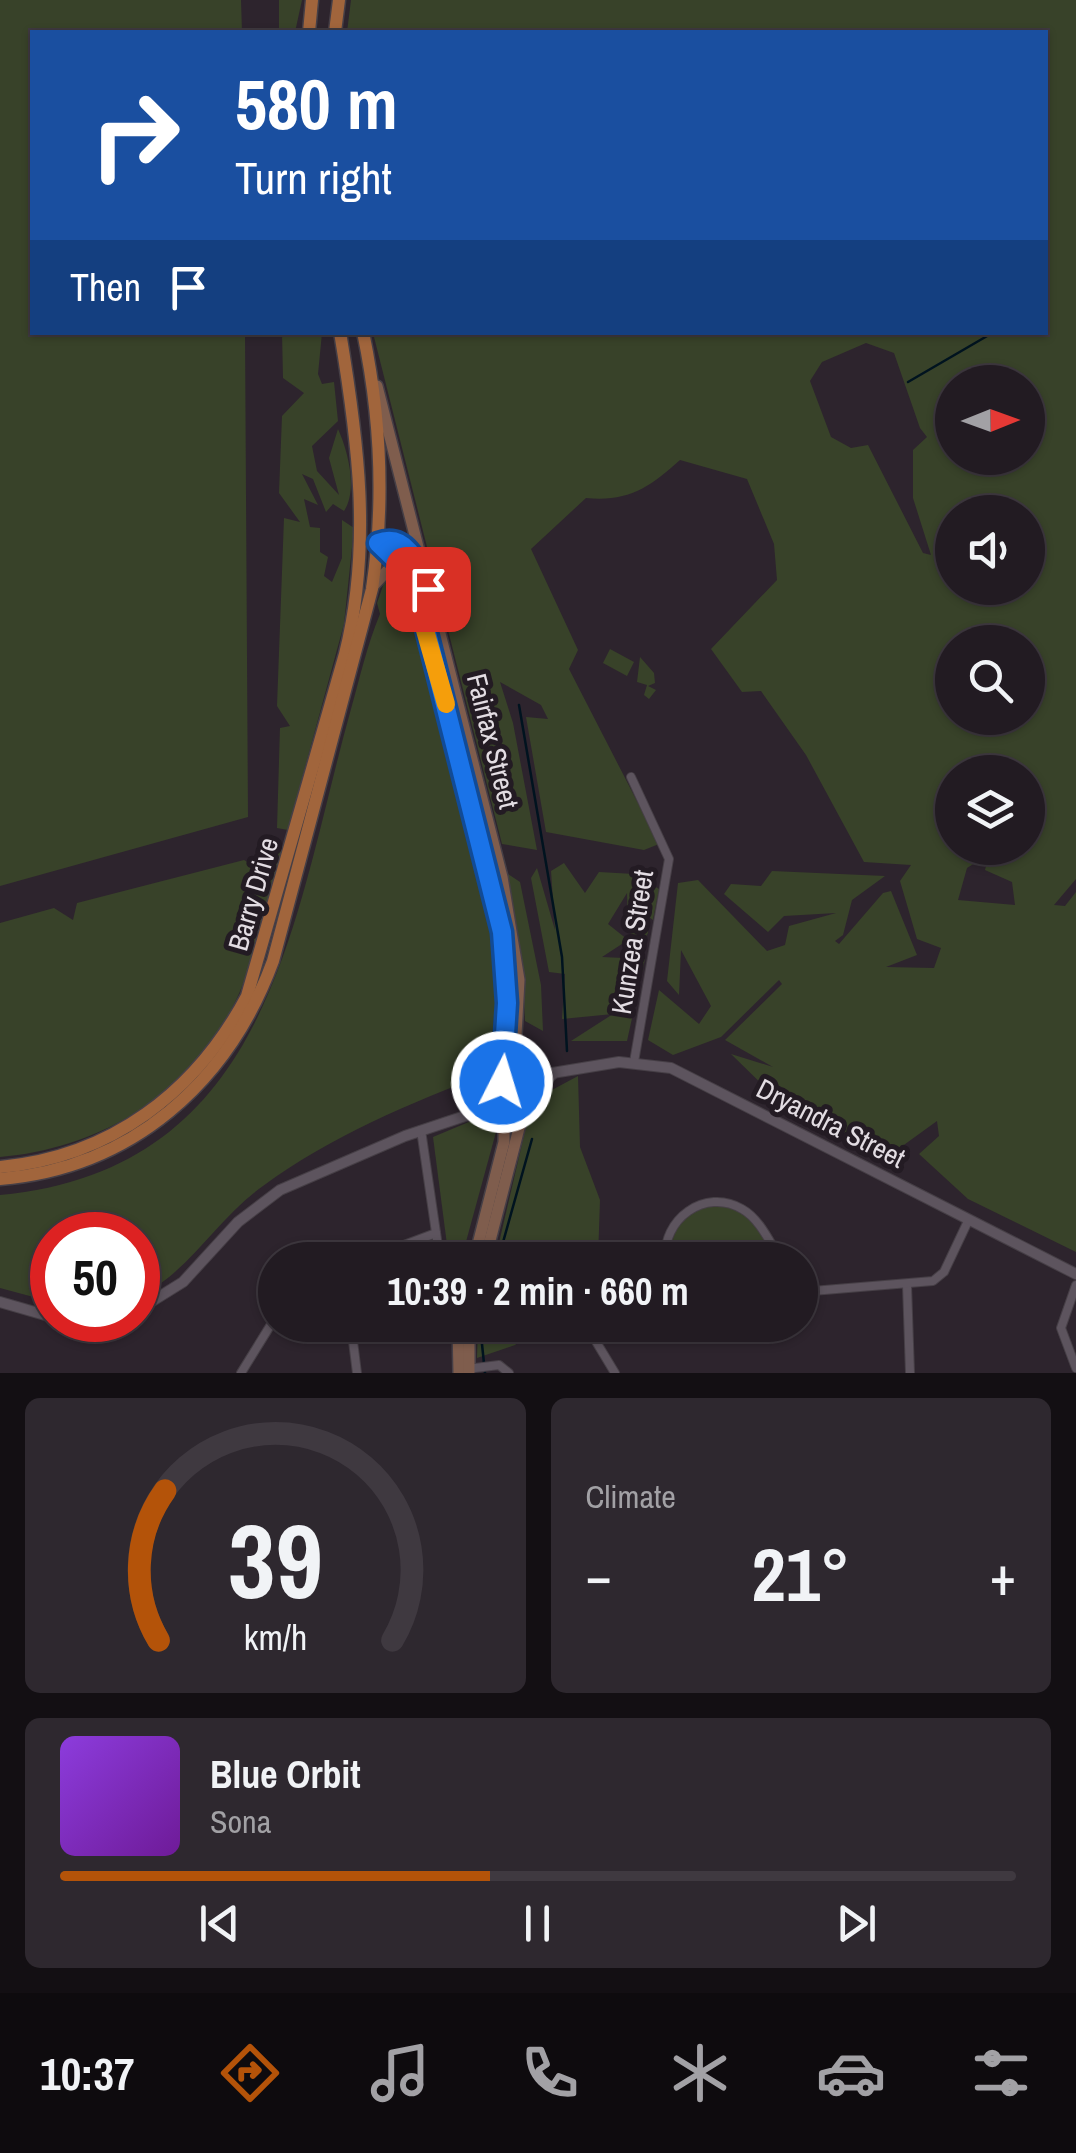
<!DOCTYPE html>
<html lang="en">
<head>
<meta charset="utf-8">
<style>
  :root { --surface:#221b22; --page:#2e282f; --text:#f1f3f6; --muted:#a2a1a5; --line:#3f3940; --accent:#b45309 }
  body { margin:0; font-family:"Archivo Narrow",sans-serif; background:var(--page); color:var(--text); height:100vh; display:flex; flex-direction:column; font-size:38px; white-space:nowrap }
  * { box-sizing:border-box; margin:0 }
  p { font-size:32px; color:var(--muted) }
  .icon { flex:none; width:55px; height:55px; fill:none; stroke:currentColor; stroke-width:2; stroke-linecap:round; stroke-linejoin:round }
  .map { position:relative; height:1373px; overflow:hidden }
  .drawer { display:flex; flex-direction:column; gap:25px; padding:25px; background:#130f13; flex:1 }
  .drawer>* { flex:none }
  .banner { position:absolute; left:30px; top:30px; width:1018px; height:305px; border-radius:0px; box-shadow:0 2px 8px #0004,0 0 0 2px var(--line); background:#1a4fa0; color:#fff; overflow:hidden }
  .needle { width:65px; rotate:89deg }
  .tools { position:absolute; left:935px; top:365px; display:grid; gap:20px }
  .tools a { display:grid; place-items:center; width:110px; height:110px; border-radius:50%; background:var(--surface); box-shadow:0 2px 8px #0004,0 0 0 2px var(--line); font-size:50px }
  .speed { position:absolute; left:30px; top:1212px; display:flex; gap:20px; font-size:50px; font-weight:700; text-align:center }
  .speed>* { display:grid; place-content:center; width:130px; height:130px; border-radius:50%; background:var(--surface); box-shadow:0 2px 8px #0004,0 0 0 2px var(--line); line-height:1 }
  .speed .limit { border:15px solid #d22; background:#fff; color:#111 }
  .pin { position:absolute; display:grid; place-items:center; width:85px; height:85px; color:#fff; margin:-42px; border-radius:20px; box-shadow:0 5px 15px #0006 }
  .me { position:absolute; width:110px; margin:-55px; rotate:5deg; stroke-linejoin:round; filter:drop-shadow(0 0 8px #0008) }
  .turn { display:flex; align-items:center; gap:35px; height:210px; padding:0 40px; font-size:45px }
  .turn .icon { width:130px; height:130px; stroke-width:2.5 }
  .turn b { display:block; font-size:70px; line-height:85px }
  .then { display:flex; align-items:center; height:95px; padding:0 40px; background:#0003; gap:20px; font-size:38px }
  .big { font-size:75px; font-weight:800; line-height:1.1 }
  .drawer .widget { flex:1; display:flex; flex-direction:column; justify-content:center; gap:15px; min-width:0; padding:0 35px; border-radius:15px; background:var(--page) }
  .drawer .dial { align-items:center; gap:0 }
  .dial svg { height:260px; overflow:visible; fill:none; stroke:var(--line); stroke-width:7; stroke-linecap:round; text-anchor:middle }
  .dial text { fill:var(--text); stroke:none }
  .song { display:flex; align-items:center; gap:30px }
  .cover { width:120px; height:120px; border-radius:15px; background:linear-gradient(135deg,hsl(270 70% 55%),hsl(280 70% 35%)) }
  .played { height:10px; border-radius:5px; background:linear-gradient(90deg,var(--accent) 45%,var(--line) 45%) }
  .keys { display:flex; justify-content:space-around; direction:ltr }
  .heat { display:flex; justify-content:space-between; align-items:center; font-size:55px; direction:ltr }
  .drawer .tiles { flex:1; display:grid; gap:25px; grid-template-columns:1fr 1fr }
  .widget:last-child { grid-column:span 2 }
  .trip { position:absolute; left:258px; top:1242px; width:560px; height:100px; border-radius:50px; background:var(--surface); box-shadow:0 2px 8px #0004,0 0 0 2px var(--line); font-weight:800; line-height:100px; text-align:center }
  .dock { display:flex; height:160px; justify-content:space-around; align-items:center; background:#0e0b0e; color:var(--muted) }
  .dock .icon { width:70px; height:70px }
  .dock .current { color:var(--accent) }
  .dock b { font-size:45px; color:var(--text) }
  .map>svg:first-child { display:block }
  .green { fill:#384229; fill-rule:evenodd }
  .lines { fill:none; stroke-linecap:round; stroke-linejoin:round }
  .stream { stroke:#00131f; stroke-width:2.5 }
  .minor-casing { stroke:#463f46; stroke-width:10 }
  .tertiary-casing { stroke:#463f46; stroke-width:12 }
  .secondary-casing { stroke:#463f46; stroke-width:14 }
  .primary-casing { stroke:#463f46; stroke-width:15 }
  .minor { stroke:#5d545e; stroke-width:8 }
  .tertiary { stroke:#5d545e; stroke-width:10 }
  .secondary { stroke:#7f5d4d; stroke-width:11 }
  .primary { stroke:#a1653c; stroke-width:12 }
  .route-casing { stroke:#114b97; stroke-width:25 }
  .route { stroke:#1a73e8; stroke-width:18 }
  .slow { stroke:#f59e0b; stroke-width:18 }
  .labels { text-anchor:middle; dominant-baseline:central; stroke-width:10; stroke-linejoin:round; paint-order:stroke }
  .street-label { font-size:28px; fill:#e3dde3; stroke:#231b23 }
</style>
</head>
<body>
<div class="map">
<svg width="1076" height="1373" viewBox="0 0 1076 1373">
  <rect width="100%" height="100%" fill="#2d242d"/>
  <g class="green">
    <path d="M0 0H241L242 32H32V332L245 333 248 817 0 886Z"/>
    <path d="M279 0H302L295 32H279Z"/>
    <path d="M351 0H1076V879L1054 905 1065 906 1076 892V1252L968 1199 919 1154 939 1136 937 1121 890 1155 779 1101 731 1054 773 1067 725 1040 782 984 779 980 721 1037 673 1055 648 1040 659 990 699 1024 711 1006 681 950 679 995 667 981 678 883 698 880 767 951 785 945 789 926 836 913 784 916 768 932 724 894 731 884 761 886 772 871 885 876 852 900 843 935 835 941 839 944 883 893 891 891 917 955 886 967 934 968 941 948 917 939 900 881 911 865 864 862 806 755 761 691 742 692 711 649 777 580 774 544 747 479 680 460C649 488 628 502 586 498L531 549 578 650 569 669 659 844 644 850 546 832 526 717 548 719 541 705 500 682 513 723 537 850 502 844 373 333 1045 332V32H347ZM866 343 894 353 920 428 927 437 913 450V498L931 555 923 553 868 445 851 448 831 437 810 381 822 362ZM952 382H1028V458H952ZM952 512H1028V588H952ZM952 642H1028V718H952ZM952 772H1028V848H952ZM989 854 985 870 1012 882 1015 905 958 900 967 868Z"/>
    <path d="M282 333H322L318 374 322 384 334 382 338 421 312 446 317 471 339 495 329 458 338 429C348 451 358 490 344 511L333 504 326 512 313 479 302 474 318 505 304 499 310 527 320 528V552L328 557 324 576 332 582 342 558V520L354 528 344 624 288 830 277 828 280 728 290 726 277 706 284 518 300 522 279 493 282 416 304 393 283 378Z"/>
    <path d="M384 583 398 585 400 600 410 603 411 619 425 649 454 760 457 789 468 815 499 961 489 1073C410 1103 331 1136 263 1186 216 1219 190 1272 138 1297V1235H52V1302L0 1288V1195C272 1169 292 920 351 709 360 677 367 645 380 614L377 603Z"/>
    <path d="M610 649 634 662 627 676 603 663Z"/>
    <path d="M640 657 654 673 655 683 648 686 656 690 649 699 644 695 647 685 637 682Z"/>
    <path d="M283 848C270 895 260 944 241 989 199 1089 105 1148 0 1157V923L54 908 73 920 77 903 244 860 261 870 274 861 261 853Z"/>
    <path d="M564 863 585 893 599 872 634 874 659 889 653 920 645 914 648 933 637 951 628 923 627 893 608 924 628 940 602 957 645 959 627 1041H571L613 1014 562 1019 565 974 549 972 531 878 537 868 555 930 551 871Z"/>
    <path d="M508 874 520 882 541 985 543 1031 525 1021 522 959Z"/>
    <path d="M578 1076 580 1147 600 1200 598 1259 495 1260 529 1114 537 1098Z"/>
    <path d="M495 1111 496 1132 461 1260H449L433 1137Z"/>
    <path d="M715 1202 748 1213 781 1260H666L681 1215Z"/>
    <path d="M478 1325H540L515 1345 477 1358Z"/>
  </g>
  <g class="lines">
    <g class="stream">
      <path d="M908 382 994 332"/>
      <path d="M519 705 562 957 567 1051"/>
      <path d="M498 1260 532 1139"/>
      <path d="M480 1325 485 1373"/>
    </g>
    <defs>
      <g id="minor">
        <path d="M631 777 669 859 634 1062"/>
        <path d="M421 1130 440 1260"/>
        <path d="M364 1260 436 1233"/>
        <path d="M666 1260C661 1220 705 1187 742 1209 760 1219 770 1243 781 1260"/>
        <path d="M907 1285 910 1373"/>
        <path d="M1076 1285 1061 1328 1076 1368"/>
        <path d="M800 1292 933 1281 944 1272 969 1219"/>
        <path d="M351 1325 357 1373"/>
        <path d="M586 1325 615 1373"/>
        <path d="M467 1369 499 1365 509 1373"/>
        <path d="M241 1373 275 1318"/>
      </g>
      <g id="tertiary">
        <path d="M522 1078 619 1062 671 1068 1076 1274"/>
        <path d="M528 1096 553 1074"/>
        <path d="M471 1106 499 1088"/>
        <path d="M0 1302 52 1317"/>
        <path d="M138 1310 183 1282 238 1222 280 1190 405 1136 504 1103"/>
        <path d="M73 1320H91"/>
      </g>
      <g id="secondary">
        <path d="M377 386 502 877 519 980 515 1053 521 1078"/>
        <path d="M378 543 406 571 419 601 502 932 507 1003 502 1081"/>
        <path d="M378 543 401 544 418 567"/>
        <path d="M372 587 387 571 405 574"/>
        <circle cx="514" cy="1091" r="15"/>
        <path d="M474 1260 504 1142V1103"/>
        <path d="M485 1260 526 1101"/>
        <path d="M458 1325 459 1373"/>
        <path d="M469 1325V1373"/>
      </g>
      <g id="primary">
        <path d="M309 32 312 0"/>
        <path d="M335 32 339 0"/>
        <path d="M0 1167C111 1157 196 1092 247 996L345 654C372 546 358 440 340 332"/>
        <path d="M0 1179C132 1168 228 1083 273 961L372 589C385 502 381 418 363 332"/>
      </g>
    </defs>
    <use href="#minor" class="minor-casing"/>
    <use href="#tertiary" class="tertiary-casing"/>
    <use href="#secondary" class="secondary-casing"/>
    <use href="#primary" class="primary-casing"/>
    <use href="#minor" class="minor"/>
    <use href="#tertiary" class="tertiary"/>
    <use href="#secondary" class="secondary"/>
    <use href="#primary" class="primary"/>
  </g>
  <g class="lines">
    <defs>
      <path id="route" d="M428 589C419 567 408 532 378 543L406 570 419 601 502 932 507 1003 502 1082"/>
    </defs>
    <use href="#route" class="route-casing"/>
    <use href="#route" class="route"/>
    <path class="slow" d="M411 581 446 704"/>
  </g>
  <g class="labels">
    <g class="street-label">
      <text transform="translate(493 741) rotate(76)">Fairfax Street</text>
      <text transform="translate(253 894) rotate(-74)">Barry Drive</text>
      <text transform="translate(632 942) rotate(-81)">Kunzea Street</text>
      <text transform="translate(831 1123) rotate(27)">Dryandra Street</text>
    </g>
  </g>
</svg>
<div class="tools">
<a><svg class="needle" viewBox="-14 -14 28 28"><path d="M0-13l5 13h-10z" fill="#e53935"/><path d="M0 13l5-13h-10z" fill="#a2a1a5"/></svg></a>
<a><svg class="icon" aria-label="sound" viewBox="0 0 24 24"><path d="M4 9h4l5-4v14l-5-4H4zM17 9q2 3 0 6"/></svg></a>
<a><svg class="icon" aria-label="search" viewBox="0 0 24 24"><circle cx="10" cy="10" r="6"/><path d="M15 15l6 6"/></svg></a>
<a><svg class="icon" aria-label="layers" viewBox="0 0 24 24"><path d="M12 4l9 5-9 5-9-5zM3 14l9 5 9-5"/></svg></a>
</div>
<div class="speed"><div class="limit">50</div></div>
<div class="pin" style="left:428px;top:589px;background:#d93025"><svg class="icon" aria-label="arrive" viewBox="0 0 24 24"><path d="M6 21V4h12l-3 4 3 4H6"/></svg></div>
<svg class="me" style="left:502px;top:1082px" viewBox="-20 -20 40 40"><circle r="17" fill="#1a73e8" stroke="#fff" stroke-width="3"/><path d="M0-11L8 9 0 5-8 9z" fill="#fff"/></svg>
<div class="trip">10:39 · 2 min · 660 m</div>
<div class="banner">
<div class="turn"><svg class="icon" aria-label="right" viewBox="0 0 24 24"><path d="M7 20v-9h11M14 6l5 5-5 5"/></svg><div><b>580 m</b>Turn right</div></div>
<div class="then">Then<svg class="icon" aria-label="arrive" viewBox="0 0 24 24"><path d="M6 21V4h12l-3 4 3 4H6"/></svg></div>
</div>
</div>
<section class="drawer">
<div class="tiles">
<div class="widget dial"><svg viewBox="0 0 100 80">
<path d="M14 69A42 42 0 1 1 86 69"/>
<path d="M14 69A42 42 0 0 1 16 23" stroke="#b45309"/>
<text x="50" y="56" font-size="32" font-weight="700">39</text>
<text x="50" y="72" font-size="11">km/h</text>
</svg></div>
<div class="widget"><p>Climate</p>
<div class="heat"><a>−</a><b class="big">21°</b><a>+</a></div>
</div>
<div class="widget">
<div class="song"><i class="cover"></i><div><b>Blue Orbit</b><p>Sona</p></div></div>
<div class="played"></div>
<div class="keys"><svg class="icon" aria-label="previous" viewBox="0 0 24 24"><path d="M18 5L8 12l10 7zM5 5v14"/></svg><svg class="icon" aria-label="pause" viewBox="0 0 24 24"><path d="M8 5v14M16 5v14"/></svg><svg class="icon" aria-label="next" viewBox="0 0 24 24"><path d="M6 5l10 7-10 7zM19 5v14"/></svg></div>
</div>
</div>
</section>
<nav class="dock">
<b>10:37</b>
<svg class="icon current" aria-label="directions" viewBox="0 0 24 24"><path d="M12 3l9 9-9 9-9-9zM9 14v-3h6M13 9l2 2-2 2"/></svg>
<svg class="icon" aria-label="music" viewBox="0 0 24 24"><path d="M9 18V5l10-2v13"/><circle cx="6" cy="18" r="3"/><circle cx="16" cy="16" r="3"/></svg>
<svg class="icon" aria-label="phone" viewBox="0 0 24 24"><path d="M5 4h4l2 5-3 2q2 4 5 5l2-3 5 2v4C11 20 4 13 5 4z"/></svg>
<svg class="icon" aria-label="climate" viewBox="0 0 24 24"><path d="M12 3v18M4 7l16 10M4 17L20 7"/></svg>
<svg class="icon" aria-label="car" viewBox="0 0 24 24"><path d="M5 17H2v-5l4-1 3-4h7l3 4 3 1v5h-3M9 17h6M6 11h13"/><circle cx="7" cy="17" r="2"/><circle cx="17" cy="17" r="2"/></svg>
<svg class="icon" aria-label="filters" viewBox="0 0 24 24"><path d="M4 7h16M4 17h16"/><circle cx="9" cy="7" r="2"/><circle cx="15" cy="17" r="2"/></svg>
</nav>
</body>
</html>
